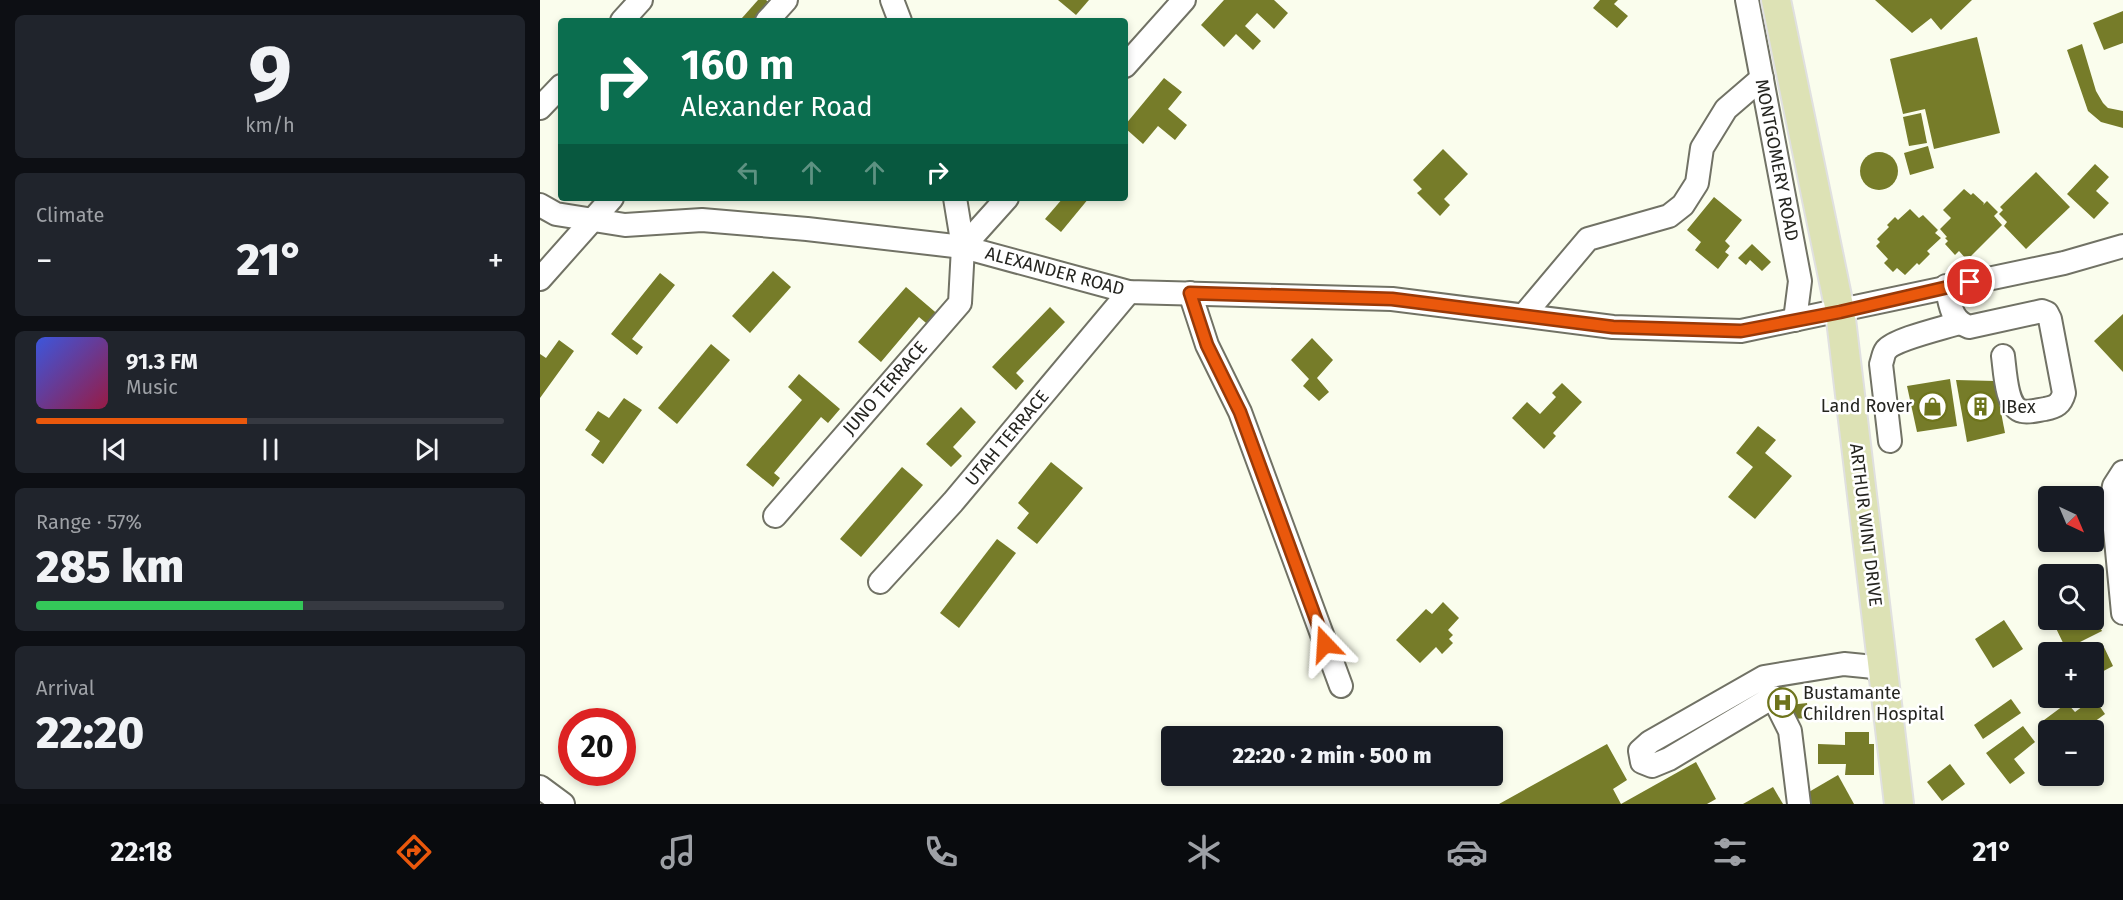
<!DOCTYPE html>
<html lang="en">
<head>
<meta charset="utf-8">
<style>
  :root { --surface:#171b24; --page:#20242c; --text:#f1f3f6; --muted:#9ea1a6; --line:#363941; --accent:#ea580c }
  body { margin:0; font-family:"Fira Sans",sans-serif; background:var(--page); color:var(--text); height:100vh; display:flex; flex-direction:column; font-size:22px; white-space:nowrap }
  * { box-sizing:border-box; margin:0 }
  p { font-size:20px; color:var(--muted) }
  .icon { flex:none; width:33px; height:33px; fill:none; stroke:currentColor; stroke-width:2; stroke-linecap:round; stroke-linejoin:round }
  .map { position:relative; flex:1; overflow:hidden }
  .side { display:flex; flex-direction:column; gap:15px; padding:15px; background:#0d0f14; width:540px }
  .side>* { flex:none }
  .banner { position:absolute; left:18px; top:18px; width:570px; height:183px; border-radius:6px; box-shadow:0 3px 9px #0003; background:#0b6e4f; color:#fff; overflow:hidden }
  .needle { width:39px; rotate:136deg }
  .tools { position:absolute; left:1498px; top:486px; display:grid; gap:12px }
  .tools a { display:grid; place-items:center; width:66px; height:66px; border-radius:6px; background:var(--surface); box-shadow:0 3px 9px #0003; font-size:30px }
  .speed { position:absolute; left:18px; top:708px; display:flex; gap:12px; font-size:30px; font-weight:700; text-align:center }
  .speed>* { display:grid; place-content:center; width:78px; height:78px; border-radius:50%; background:var(--surface); box-shadow:0 3px 9px #0003; line-height:1 }
  .speed .limit { border:9px solid #d22; background:#fff; color:#111 }
  .pin { position:absolute; display:grid; place-items:center; width:51px; height:51px; color:#fff; margin:-26px; border:3px solid #fff; border-radius:50%; box-shadow:0 2px 6px #0007 }
  .me { position:absolute; width:66px; margin:-33px; rotate:340deg; stroke-linejoin:round; filter:drop-shadow(0 0 4px #0008) }
  .turn { display:flex; align-items:center; gap:21px; height:126px; padding:0 24px; font-size:27px }
  .turn .icon { width:78px; height:78px; stroke-width:2.5 }
  .turn b { display:block; font-size:42px; line-height:51px }
  .lanes { display:flex; align-items:center; height:57px; padding:0 24px; background:#0003; justify-content:center; gap:30px; direction:ltr }
  .lanes .off { opacity:.35 }
  .big { font-size:45px; font-weight:800; line-height:1.1 }
  .side .tile { flex:1; display:flex; flex-direction:column; justify-content:center; gap:9px; min-width:0; padding:0 21px; border-radius:9px; background:var(--page) }
  .side .dial { align-items:center; gap:0 }
  .dial b { font-size:78px; line-height:1 }
  .song { display:flex; align-items:center; gap:18px }
  .cover { width:72px; height:72px; border-radius:9px; background:linear-gradient(135deg,hsl(230 70% 55%),hsl(340 70% 35%)) }
  .played { height:6px; border-radius:3px; background:linear-gradient(90deg,var(--accent) 45%,var(--line) 45%) }
  .keys { display:flex; justify-content:space-around; direction:ltr }
  .heat { display:flex; justify-content:space-between; align-items:center; font-size:33px; direction:ltr }
  .charge { height:9px; border-radius:4px; background:linear-gradient(90deg,#34c759 57%,var(--line) 0) }
  .trip { position:absolute; left:621px; top:726px; width:342px; height:60px; border-radius:6px; background:var(--surface); box-shadow:0 3px 9px #0003; font-weight:800; line-height:60px; text-align:center }
  .tabs { display:flex; height:96px; justify-content:space-around; align-items:center; background:#090b0e; color:var(--muted) }
  .tabs .icon { width:42px; height:42px }
  .tabs .on { color:var(--accent) }
  .tabs b { font-size:27px; color:var(--text) }
  main { display:flex; flex:1; min-height:0 }
  .map>svg:first-child { display:block }
  .building { fill:#767c29 }
  .lines { fill:none; stroke-linecap:round; stroke-linejoin:round }
  .minor-casing { stroke:#717265; stroke-width:26 }
  .major-casing { stroke:#e0e0e0; stroke-width:32 }
  .minor { stroke:#fff; stroke-width:22 }
  .major { stroke:#dde2b5; stroke-width:28 }
  .route-casing { stroke:#983908; stroke-width:15 }
  .route { stroke:#ea580c; stroke-width:10 }
  .labels { text-anchor:middle; dominant-baseline:central; stroke-width:5; stroke-linejoin:round; paint-order:stroke }
  .street-label { font-size:18px; fill:#252520; stroke:#fff }
  .poi-label { font-size:18px; fill:#252520; stroke:#fff; text-anchor:start }
</style>
</head>
<body>
<main>
<section class="side">
<div class="tile dial"><b>9</b><p>km/h</p></div>
<div class="tile"><p>Climate</p>
<div class="heat"><a>−</a><b class="big">21°</b><a>+</a></div>
</div>
<div class="tile">
<div class="song"><i class="cover"></i><div><b>91.3 FM</b><p>Music</p></div></div>
<div class="played"></div>
<div class="keys"><svg class="icon" aria-label="previous" viewBox="0 0 24 24"><path d="M18 5L8 12l10 7zM5 5v14"/></svg><svg class="icon" aria-label="pause" viewBox="0 0 24 24"><path d="M8 5v14M16 5v14"/></svg><svg class="icon" aria-label="next" viewBox="0 0 24 24"><path d="M6 5l10 7-10 7zM19 5v14"/></svg></div>
</div>
<div class="tile"><p>Range · 57%</p><b class="big">285 km</b><div class="charge"></div></div>
<div class="tile"><p>Arrival</p><b class="big">22:20</b></div>
</section>
<div class="map">
<svg width="1583" height="804" viewBox="0 0 1583 804">
  <rect width="100%" height="100%" fill="#fafded"/>
  <g class="building">
    <path d="M218 0H226L231 4 216 21H206L202 18Z"/>
    <path d="M518 0H549L536 15Z"/>
    <path d="M684 0H734L748 13 734 29 717 13 705 26 721 41 713 50 696 34 684 47 661 25Z"/>
    <path d="M1060 0H1078L1074 4 1088 16 1077 28 1053 8Z"/>
    <path d="M1335 0H1432L1401 30 1391 18 1372 33Z"/>
    <path d="M1583 11V43L1564 50 1553 23Z"/>
    <path d="M1437 37 1460 133 1394 149 1385 109 1363 114 1350 59Z"/>
    <path d="M1542 44 1556 91 1563 103 1568 108 1583 111V128L1561 122 1548 111 1527 50Z"/>
    <path d="M624 78 642 92 628 109 647 125 635 140 618 126 603 144 585 128V125Z"/>
    <path d="M1381 113 1387 143 1369 146 1363 117Z"/>
    <path d="M1388 146 1394 168 1370 175 1364 153Z"/>
    <path d="M903 149 928 174 904 199 910 205 900 216 877 193 882 189 873 180Z"/>
    <circle cx="1339" cy="171" r="19"/>
    <path d="M1555 164 1569 177 1556 191 1569 203 1554 219 1527 194Z"/>
    <path d="M1496 172 1530 207 1486 249 1464 226 1467 222 1459 214 1463 210 1460 207Z"/>
    <path d="M1424 189 1431 195 1433 193 1444 203 1443 205 1447 201 1458 212 1454 216 1462 225 1427 260 1419 251 1415 255 1405 244 1408 241 1405 238 1407 237 1400 229 1411 218 1403 210Z"/>
    <path d="M1174 197 1202 220 1185 241 1190 246 1185 252 1189 255 1178 269 1155 250 1161 242 1147 230Z"/>
    <path d="M523 198H549L521 232 505 219Z"/>
    <path d="M1370 209 1379 218 1383 215 1398 230 1395 233 1401 238 1387 251 1390 254 1379 265 1377 263 1365 275 1357 268 1353 272 1344 263 1348 259 1336 246 1340 242 1337 239 1349 227 1347 225 1355 217 1358 220Z"/>
    <path d="M1212 244 1231 262 1222 271 1210 260 1206 265 1198 258Z"/>
    <path d="M233 271 251 287 210 333 192 316Z"/>
    <path d="M120 273 135 285 92 339 103 347 97 355 71 334Z"/>
    <path d="M366 287 401 317 392 328 379 317 341 362 318 342Z"/>
    <path d="M510 307 525 322 476 373 484 381 476 390 452 367Z"/>
    <path d="M1583 314V372L1554 341Z"/>
    <path d="M772 338 793 360 777 378 789 392 779 401 763 386 769 379 751 360Z"/>
    <path d="M19 340 34 351 0 398V354L6 358Z"/>
    <path d="M171 344 190 360 137 424 118 408Z"/>
    <path d="M259 374 300 409 288 423 281 417 234 473 240 478 233 487 206 465 262 400 248 387Z"/>
    <path d="M1410 379 1417 426 1377 432 1367 386Z"/>
    <path d="M1416 380 1455 381 1465 433 1427 442Z"/>
    <path d="M1022 383 1042 402 1013 433 1016 436 1004 449 972 418 987 402 1000 414 1016 397 1012 393Z"/>
    <path d="M84 398 102 410 63 464 51 455 60 441 45 430 58 411 69 418Z"/>
    <path d="M421 407 436 422 413 447 422 456 411 467 386 444Z"/>
    <path d="M1218 426 1236 440 1225 453 1252 476 1215 519 1188 497 1213 467 1196 453Z"/>
    <path d="M511 462 543 488 497 544 477 528 489 513 478 503Z"/>
    <path d="M362 467 383 485 321 557 300 539Z"/>
    <path d="M457 539 476 553 419 628 400 613Z"/>
    <path d="M1554 595 1561 609 1554 613Z"/>
    <path d="M903 602 919 618 908 630 913 635 909 639 913 643 902 654 896 647 880 663 856 640 886 609 892 614Z"/>
    <path d="M1554 616 1562 631 1526 649 1512 620H1554Z"/>
    <path d="M1464 620 1483 649 1453 668 1435 639Z"/>
    <path d="M1562 643 1573 666 1554 676V652H1542Z"/>
    <path d="M1554 698 1565 714 1543 730H1509V735L1500 723 1527 703 1535 712Z"/>
    <path d="M1471 699 1481 713 1443 739 1434 725Z"/>
    <path d="M1267 703 1269 718 1251 719 1250 705Z"/>
    <path d="M1483 726 1495 742 1474 759 1485 773 1470 784 1446 753Z"/>
    <path d="M1305 732H1329V744H1334V775H1305L1306 764H1278V744L1305 745Z"/>
    <path d="M1067 744 1087 780 1073 789 1081 804H959Z"/>
    <path d="M1156 762 1176 799 1167 804H1081Z"/>
    <path d="M1410 764 1425 784 1402 801 1387 782Z"/>
    <path d="M1298 775 1314 804H1266L1262 796Z"/>
    <path d="M1233 787 1243 804H1203Z"/>
  </g>
  <g class="lines">
    <defs>
      <g id="minor">
        <path d="M352 0 360 21"/>
        <path d="M1207 0 1260 281 1255 320"/>
        <path d="M82 21 101 0"/>
        <path d="M227 21 246 0"/>
        <path d="M585 66 644 0"/>
        <path d="M0 108 21 86"/>
        <path d="M0 205 16 214 85 225 162 220 267 229 423 247 589 292 852 299 1073 327 1201 331 1524 263 1583 246"/>
        <path d="M423 247 467 198"/>
        <path d="M0 279 72 198"/>
        <path d="M1406 286C1411 305 1410 320 1429 327L1502 311 1507 313 1510 319 1524 393C1521 404 1516 407 1505 409 1498 410 1488 413 1482 411 1466 408 1465 370 1463 356"/>
        <path d="M650 293 667 345 700 412 801 686"/>
        <path d="M984 315 1048 239 1129 216 1143 205 1157 183 1162 148 1186 109 1222 78"/>
        <path d="M1350 441 1341 364C1343 359 1343 354 1346 350 1355 339 1404 328 1419 323"/>
        <path d="M1583 472 1574 486 1572 498 1583 613"/>
        <path d="M235 516 420 303 423 247 415 198"/>
        <path d="M340 582 413 502 589 292"/>
        <path d="M0 787 23 804"/>
        <path d="M1259 804 1250 731 1233 697 1129 759 1112 766 1102 762 1100 751 1110 742 1224 677 1304 664 1334 667 1346 682"/>
      </g>
      <path id="major" d="M1236 0 1300 311 1359 804"/>
    </defs>
    <use href="#minor" class="minor-casing"/>
    <use href="#major" class="major-casing"/>
    <use href="#minor" class="minor"/>
    <use href="#major" class="major"/>
  </g>
  <g class="lines">
    <defs>
      <path id="route" d="M785 644 700 412 667 345 650 293 852 299 1073 327 1201 331 1300 312 1430 282"/>
    </defs>
    <use href="#route" class="route-casing"/>
    <use href="#route" class="route"/>
  </g>
  <defs>
    <symbol id="shop-ring" viewBox="-11 -11 22 22"><circle r="9.5" fill="#fff" stroke="#6e741c" stroke-width="1.5"/><path d="M-5-2.5h2.3a2.7 3.5 0 0 1 5.4 0H5L5.5 6h-11ZM-1.5-2.5h3a1.5 2.3 0 0 0-3 0Z" fill="#6e741c"/></symbol>
    <symbol id="building-ring" viewBox="-11 -11 22 22"><circle r="9.5" fill="#fff" stroke="#6e741c" stroke-width="1.5"/><path d="M-4-6H4V6H1V3H-1V6H-4ZM-2.5-4.3h1.7v1.8h-1.7ZM.8-4.3h1.7v1.8H.8ZM-2.5-1h1.7V.8h-1.7ZM.8-1h1.7V.8H.8Z" fill="#6e741c"/></symbol>
    <symbol id="hospital-ring" viewBox="-11 -11 22 22"><circle r="9.5" fill="#fff" stroke="#6e741c" stroke-width="1.5"/><path d="M-5-5h3v3.5h4V-5h3V5h-3V1.5h-4V5h-3Z" fill="#6e741c"/></symbol>
  </defs>
  <g fill-rule="evenodd">
    <use href="#shop-ring" x="1376" y="390" width="33" height="33"/>
    <use href="#building-ring" x="1424" y="390" width="33" height="33"/>
    <use href="#hospital-ring" x="1226" y="686" width="33" height="33"/>
  </g>
  <g class="labels">
    <g class="street-label">
      <text transform="translate(1237 160) rotate(79)">MONTGOMERY ROAD</text>
      <text transform="translate(515 271) rotate(15)">ALEXANDER ROAD</text>
      <text transform="translate(345 388) rotate(-49)">JUNO TERRACE</text>
      <text transform="translate(467 438) rotate(-50)">UTAH TERRACE</text>
      <text transform="translate(1326 525) rotate(83)">ARTHUR WINT DRIVE</text>
    </g>
    <g class="poi-label">
      <text x="1372" y="406" text-anchor="end">Land Rover</text>
      <text x="1461" y="407">IBex</text>
      <text x="1263" y="693">Bustamante<tspan x="1263" dy="21">Children Hospital</tspan></text>
    </g>
  </g>
</svg>
<div class="tools">
<a><svg class="needle" viewBox="-14 -14 28 28"><path d="M0-13l5 13h-10z" fill="#e53935"/><path d="M0 13l5-13h-10z" fill="#9ea1a6"/></svg></a>
<a><svg class="icon" aria-label="search" viewBox="0 0 24 24"><circle cx="10" cy="10" r="6"/><path d="M15 15l6 6"/></svg></a>
<a>+</a>
<a>−</a>
</div>
<div class="speed"><div class="limit">20</div></div>
<div class="pin" style="left:1430px;top:282px;background:#d93025"><svg class="icon" aria-label="arrive" viewBox="0 0 24 24"><path d="M6 21V4h12l-3 4 3 4H6"/></svg></div>
<svg class="me" style="left:785px;top:644px" viewBox="-20 -20 40 40"><path d="M0-17L14 15 0 8-14 15z" fill="#ea580c" stroke="#fff" stroke-width="4"/></svg>
<div class="trip">22:20 · 2 min · 500 m</div>
<div class="banner">
<div class="turn"><svg class="icon" aria-label="right" viewBox="0 0 24 24"><path d="M7 20v-9h11M14 6l5 5-5 5"/></svg><div><b>160 m</b>Alexander Road</div></div>
<div class="lanes"><svg class="icon off" aria-label="left" viewBox="0 0 24 24"><path d="M17 20v-9H6M10 6l-5 5 5 5"/></svg><svg class="icon off" aria-label="ahead" viewBox="0 0 24 24"><path d="M12 20V5M6 11l6-6 6 6"/></svg><svg class="icon off" aria-label="ahead" viewBox="0 0 24 24"><path d="M12 20V5M6 11l6-6 6 6"/></svg><svg class="icon" aria-label="right" viewBox="0 0 24 24"><path d="M7 20v-9h11M14 6l5 5-5 5"/></svg></div>
</div>
</div>
</main>
<nav class="tabs">
<b>22:18</b>
<svg class="icon on" aria-label="directions" viewBox="0 0 24 24"><path d="M12 3l9 9-9 9-9-9zM9 14v-3h6M13 9l2 2-2 2"/></svg>
<svg class="icon" aria-label="music" viewBox="0 0 24 24"><path d="M9 18V5l10-2v13"/><circle cx="6" cy="18" r="3"/><circle cx="16" cy="16" r="3"/></svg>
<svg class="icon" aria-label="phone" viewBox="0 0 24 24"><path d="M5 4h4l2 5-3 2q2 4 5 5l2-3 5 2v4C11 20 4 13 5 4z"/></svg>
<svg class="icon" aria-label="climate" viewBox="0 0 24 24"><path d="M12 3v18M4 7l16 10M4 17L20 7"/></svg>
<svg class="icon" aria-label="car" viewBox="0 0 24 24"><path d="M5 17H2v-5l4-1 3-4h7l3 4 3 1v5h-3M9 17h6M6 11h13"/><circle cx="7" cy="17" r="2"/><circle cx="17" cy="17" r="2"/></svg>
<svg class="icon" aria-label="filters" viewBox="0 0 24 24"><path d="M4 7h16M4 17h16"/><circle cx="9" cy="7" r="2"/><circle cx="15" cy="17" r="2"/></svg>
<b>21°</b>
</nav>
</body>
</html>
